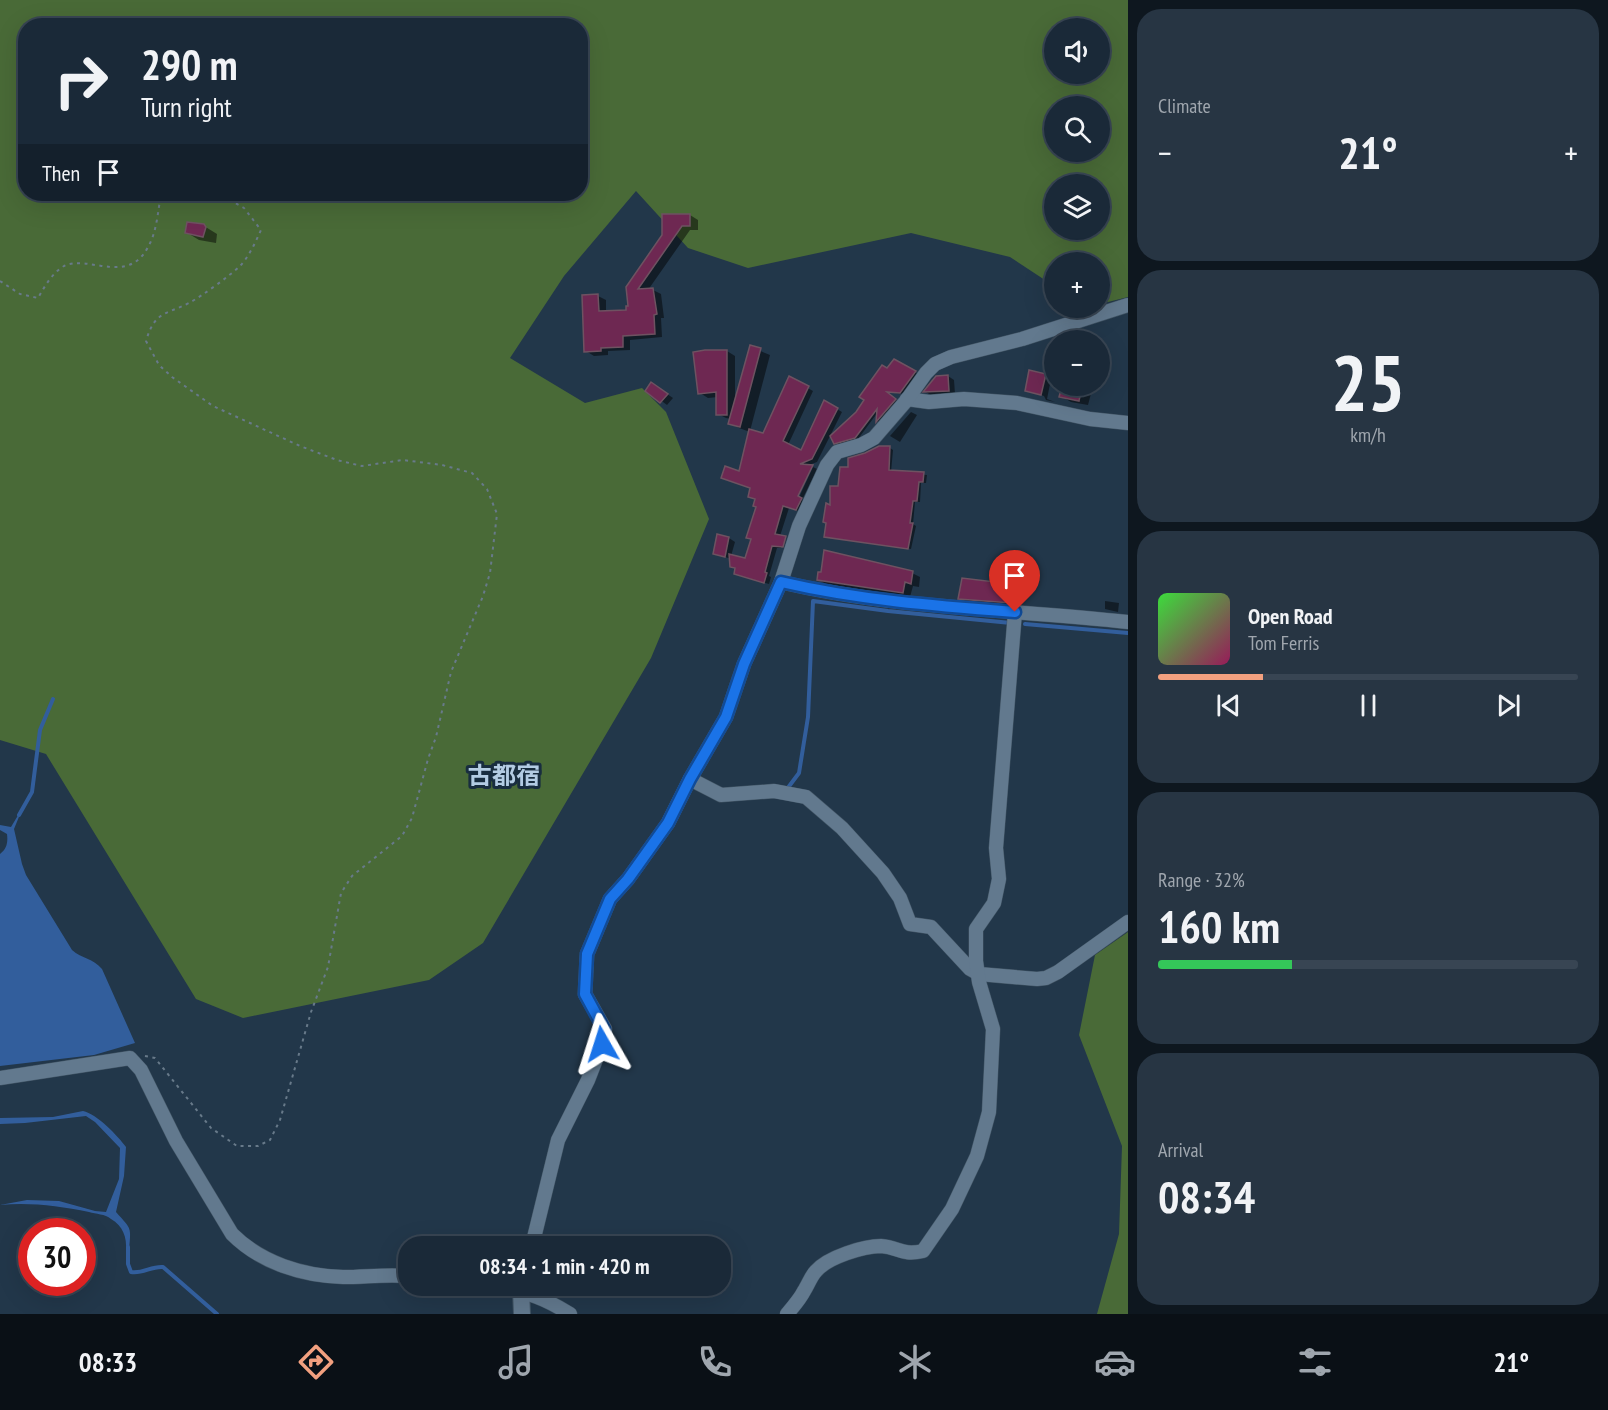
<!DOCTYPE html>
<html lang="en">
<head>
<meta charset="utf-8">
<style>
  :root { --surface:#1a2938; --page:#273543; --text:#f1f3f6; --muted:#9fa6ae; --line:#384553; --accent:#f2a07f }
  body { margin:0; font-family:"PT Sans Narrow","Noto Sans JP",sans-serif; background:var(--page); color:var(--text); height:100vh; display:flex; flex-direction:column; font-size:22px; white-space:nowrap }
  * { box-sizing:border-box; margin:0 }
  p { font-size:20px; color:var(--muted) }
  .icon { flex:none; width:33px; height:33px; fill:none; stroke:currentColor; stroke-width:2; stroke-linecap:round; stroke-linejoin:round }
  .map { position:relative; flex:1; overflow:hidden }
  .sheet { display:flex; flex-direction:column; gap:9px; padding:9px; background:#0e171f; width:480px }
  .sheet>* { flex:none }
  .banner { position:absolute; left:18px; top:18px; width:570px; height:183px; border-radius:24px; box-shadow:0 6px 24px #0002,0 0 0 2px var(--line); background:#1a2938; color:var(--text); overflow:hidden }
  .tools { position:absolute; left:1044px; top:18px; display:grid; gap:12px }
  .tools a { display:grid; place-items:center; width:66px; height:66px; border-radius:50%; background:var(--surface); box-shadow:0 6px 24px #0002,0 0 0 2px var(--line); font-size:30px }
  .speed { position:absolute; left:18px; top:1218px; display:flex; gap:12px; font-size:30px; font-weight:700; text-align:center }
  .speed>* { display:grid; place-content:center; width:78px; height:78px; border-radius:50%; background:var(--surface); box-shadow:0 6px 24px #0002,0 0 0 2px var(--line); line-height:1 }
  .speed .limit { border:9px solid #d22; background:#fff; color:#111 }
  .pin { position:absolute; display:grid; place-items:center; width:51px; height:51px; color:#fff; margin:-62px -26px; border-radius:50% 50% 50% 0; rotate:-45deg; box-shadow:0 0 6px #0007 }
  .pin .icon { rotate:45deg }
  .me { position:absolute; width:66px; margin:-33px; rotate:354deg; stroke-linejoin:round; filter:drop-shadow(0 0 4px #0008) }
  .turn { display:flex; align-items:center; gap:21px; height:126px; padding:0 24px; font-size:27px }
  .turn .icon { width:78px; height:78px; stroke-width:2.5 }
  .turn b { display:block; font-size:42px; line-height:51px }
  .then { display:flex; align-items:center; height:57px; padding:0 24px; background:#0003; gap:12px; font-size:22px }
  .big { font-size:45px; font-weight:800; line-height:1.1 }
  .sheet .card { flex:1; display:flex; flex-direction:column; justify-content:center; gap:9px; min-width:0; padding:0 21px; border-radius:24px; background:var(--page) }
  .sheet .dial { align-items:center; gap:0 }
  .dial b { font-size:78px; line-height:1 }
  .song { display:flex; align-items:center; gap:18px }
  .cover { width:72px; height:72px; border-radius:9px; background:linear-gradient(135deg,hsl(120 70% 55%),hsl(330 70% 35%)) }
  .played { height:6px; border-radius:3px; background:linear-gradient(90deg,var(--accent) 25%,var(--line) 25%) }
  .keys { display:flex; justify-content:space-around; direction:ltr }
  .heat { display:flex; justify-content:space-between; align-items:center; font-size:33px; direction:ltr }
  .charge { height:9px; border-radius:4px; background:linear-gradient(90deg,#34c759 32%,var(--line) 0) }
  .trip { position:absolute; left:398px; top:1236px; width:333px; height:60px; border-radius:24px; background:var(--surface); box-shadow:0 6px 24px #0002,0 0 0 2px var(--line); font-weight:800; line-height:60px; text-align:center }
  .tab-bar { display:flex; height:96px; justify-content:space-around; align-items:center; background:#0a1016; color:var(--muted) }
  .tab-bar .icon { width:42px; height:42px }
  .tab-bar .active { color:var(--accent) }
  .tab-bar b { font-size:27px; color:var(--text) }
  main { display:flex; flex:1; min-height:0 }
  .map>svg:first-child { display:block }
  .green { fill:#496a37; fill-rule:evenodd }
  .water { fill:#325e9c }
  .shadow { fill:#0007 }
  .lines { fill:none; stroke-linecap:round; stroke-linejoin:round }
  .stream { stroke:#325e9c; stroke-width:4 }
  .building { fill:#6e2852; stroke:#6e5261; stroke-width:1.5 }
  .minor-casing { stroke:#425565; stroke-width:15 }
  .tertiary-casing { stroke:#425565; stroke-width:18 }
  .path { stroke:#687a8a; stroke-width:2; stroke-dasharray:3 4.5; stroke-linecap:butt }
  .minor { stroke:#62798e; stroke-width:14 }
  .tertiary { stroke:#62798e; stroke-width:16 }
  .route-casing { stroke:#114b97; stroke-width:15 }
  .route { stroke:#1a73e8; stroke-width:10 }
  .labels { text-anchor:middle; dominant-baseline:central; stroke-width:6; stroke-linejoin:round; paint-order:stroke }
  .neighbourhood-label { font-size:24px; font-weight:bold; fill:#b3cce3; stroke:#182d3f }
</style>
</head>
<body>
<main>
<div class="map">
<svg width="1128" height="1314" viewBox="0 0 1128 1314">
  <rect width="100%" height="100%" fill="#22374a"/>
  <g class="green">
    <path d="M0 0H1128V297L1100 304V262H1054V286L1010 257 911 233 748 268 688 248 636 191 564 276 510 358 585 403 642 388 666 412 709 519 651 658 483 943 429 980 243 1018 196 999 46 754 0 740ZM26 26H580V194H26ZM1054 28H1100V74H1054ZM1054 106H1100V152H1054ZM1054 184H1100V230H1054Z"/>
    <path d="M1128 932V1314H1097L1119 1234 1122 1146 1079 1035 1095 955Z"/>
  </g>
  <g class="water">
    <path d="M23 807 14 829 22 864 26 875 72 950C82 959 93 958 102 969L135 1043 94 1055 0 1066V854C7 849 8 842 7 834L0 830V825L11 827Z"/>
    <path d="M83 1111C97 1114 118 1136 126 1147L124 1176 116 1212C132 1230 131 1226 129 1251H126C127 1237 123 1226 111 1219 105 1214 96 1214 89 1212 59 1206 30 1202 0 1205L27 1200 59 1201 95 1211 106 1212 119 1179 120 1148 95 1122 86 1116 25 1123 0 1124V1118L53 1117Z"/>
  </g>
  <g class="shadow">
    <path d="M690 215 698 220V230H690L648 290H653L661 294 664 318H661L662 337 630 340V350L608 351V355L594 356 586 351 598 296 606 300V312L628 311 663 235Z"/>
    <path d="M204 226 217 234 216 243 199 240 186 232Z"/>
    <path d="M751 347 770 355 750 431 763 435 790 378 813 391 788 445 802 452 825 402 842 412 817 462 809 465 793 502 796 504 813 467 817 469 802 500 806 502 802 512 789 508 780 536 784 537 781 548H777L769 576 771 577 769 584 741 576 737 569 732 566 731 559 714 553 729 538 735 542 731 556 746 560 752 540 758 507 756 500 749 496 752 488 740 473 750 432 739 428 730 423 731 419 726 418 718 414V397L708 398 700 393 727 351 735 356V403Z"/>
    <path d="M894 361 918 374 904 394 886 392 898 401 879 423 877 421 878 412 858 439 838 445 835 443Z"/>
    <path d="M1045 375 1051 379 1047 399 1055 402 1046 400 1044 396 1026 390Z"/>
    <path d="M948 376 954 380 955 394 931 395 926 392Z"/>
    <path d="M1063 386H1093L1088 405 1071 402 1061 396Z"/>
    <path d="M657 387 673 398 667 405 647 390Z"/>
    <path d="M911 412 917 415 900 442 890 436Z"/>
    <path d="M890 448 893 450 891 472 927 475 926 483H921L920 502H915L913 524 916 526 911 549 826 536 832 507 850 469Z"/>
    <path d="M1024 557 1030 560 1028 575H1020L1017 605 965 601 960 598 1004 585Z"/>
    <path d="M912 573 920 577 919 587 913 586 910 597 826 584 818 579Z"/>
    <path d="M1105 601 1119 603 1118 612 1105 609Z"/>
  </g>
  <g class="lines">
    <g class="stream">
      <path d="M1025 624 1128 633"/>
      <path d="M787 789 799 773 808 717 813 601 888 611 1011 623"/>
      <path d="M19 815 32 792 40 730 53 699"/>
      <path d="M128 1247V1264L131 1272C143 1274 151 1266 163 1267L217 1314"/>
    </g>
  </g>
  <g class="building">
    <path d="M662 214H690V226H682L638 289 653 288 657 314 654 315 655 334 623 336V347L601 348V351L584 352 582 295 598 294 599 311 626 310V306H628L626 287 662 235Z"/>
    <path d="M187 222 204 224 206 227 203 237 185 233Z"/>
    <path d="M750 345 761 348 740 427 728 424Z"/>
    <path d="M705 350H727V415H716V392L698 394 693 352Z"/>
    <path d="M894 359 916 371 900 393 887 392 896 399 876 422 877 409 855 438 834 444 830 436 856 412 864 400 859 397 882 365 887 368Z"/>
    <path d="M1029 370 1046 374 1041 395 1025 391Z"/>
    <path d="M948 375 949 391 923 392 936 376Z"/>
    <path d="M789 376 809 386 783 441 801 450 824 400 838 408 812 459 800 464 813 465 798 496 802 498 796 510 783 506 775 534 786 536 783 547 772 546 765 572 767 573 764 583 734 574 735 568 730 567 729 554 745 558 751 539 746 538 756 507 753 506 755 499 748 497 750 488 721 478 725 466 739 471 749 429 763 433Z"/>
    <path d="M651 382 668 394 660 403 645 391Z"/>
    <path d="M1062 386H1082L1079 401 1059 397Z"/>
    <path d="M879 446H890L889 470 924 472 923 482H919L917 501H913L910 523H913L908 549 824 537 826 523 823 522 826 503 830 505V486H838L840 467H848V458L865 453Z"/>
    <path d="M717 534 729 537 725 557 713 554Z"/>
    <path d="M824 550 913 571 911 584 905 582 903 593 817 580 818 572H821Z"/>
    <path d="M1006 553 1025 555 1023 573 1015 572 1012 603 958 599 962 578 1003 583Z"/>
  </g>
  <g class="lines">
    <defs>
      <g id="minor">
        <path d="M907 399 929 402 964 399 1017 403 1090 419 1128 423"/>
        <path d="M781 582C895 609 1012 609 1128 622"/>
        <path d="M690 779 721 795 774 791 806 797 842 828 883 873 900 898 910 924 931 927 970 969 979 974 1037 979 1046 978 1058 972 1128 922"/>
        <path d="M0 1078 130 1058 141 1070 176 1141 232 1234C261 1263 303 1276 343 1277 365 1277 386 1274 408 1276"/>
        <path d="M532 1246 558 1140 588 1080 602 1044 605 1029 585 994 587 954 610 899 628 879 668 823 690 779 726 717 744 664 781 582 799 526 827 465 837 452 861 445 874 438 906 401 926 373 935 364 951 357 1022 339 1128 305"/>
        <path d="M485 1286C522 1291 538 1294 570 1314"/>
        <path d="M787 1314C793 1307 800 1299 804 1291 808 1285 811 1276 816 1271 828 1257 864 1246 881 1246 899 1247 901 1256 923 1251L952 1209 977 1156 989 1112 993 1029 979 982 976 961V929L994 903 999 879 996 848 1015 612"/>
      </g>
      <path id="tertiary" d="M521 1291 522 1314"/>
    </defs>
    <use href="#minor" class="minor-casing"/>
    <use href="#tertiary" class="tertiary-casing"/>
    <g class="path">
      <path d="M0 281 20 294 38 298C45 286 52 273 64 266 87 254 128 286 148 247 157 232 158 210 161 194"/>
      <path d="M145 1056 155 1058 211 1128 237 1146H258L270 1140 280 1120 311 1012 328 967 341 893 352 876 402 836 412 818 428 759 436 737 451 672 483 596 490 573 497 514 487 489 472 473 442 465 403 460 362 466 337 460 300 446 213 406 172 377 159 365 146 341C155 311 165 315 189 303 202 296 228 277 239 267 249 257 255 243 261 230L244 208 219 194"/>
    </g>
    <use href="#minor" class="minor"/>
    <use href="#tertiary" class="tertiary"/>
  </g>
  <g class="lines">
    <defs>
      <path id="route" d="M602 1044 604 1029 585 994 587 954 610 899 628 879 668 823 690 779 726 717 744 664 781 582C858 600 936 606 1015 612"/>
    </defs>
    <use href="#route" class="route-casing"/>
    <use href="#route" class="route"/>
  </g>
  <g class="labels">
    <g class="neighbourhood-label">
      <text x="504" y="775">古都宿</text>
    </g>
  </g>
</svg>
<div class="tools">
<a><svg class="icon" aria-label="sound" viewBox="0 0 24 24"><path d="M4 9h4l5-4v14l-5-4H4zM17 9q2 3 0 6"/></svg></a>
<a><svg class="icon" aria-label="search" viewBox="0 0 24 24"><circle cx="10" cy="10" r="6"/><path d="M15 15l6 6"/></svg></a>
<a><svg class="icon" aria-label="layers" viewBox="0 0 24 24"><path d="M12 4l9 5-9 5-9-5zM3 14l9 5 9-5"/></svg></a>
<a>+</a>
<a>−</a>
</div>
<div class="speed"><div class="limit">30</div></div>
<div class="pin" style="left:1015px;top:612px;background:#d93025"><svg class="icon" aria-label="arrive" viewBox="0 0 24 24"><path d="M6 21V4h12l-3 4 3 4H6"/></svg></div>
<svg class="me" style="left:602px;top:1044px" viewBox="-20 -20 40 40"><path d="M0-17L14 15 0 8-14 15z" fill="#1a73e8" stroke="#fff" stroke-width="4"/></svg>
<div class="trip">08:34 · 1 min · 420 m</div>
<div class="banner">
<div class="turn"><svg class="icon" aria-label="right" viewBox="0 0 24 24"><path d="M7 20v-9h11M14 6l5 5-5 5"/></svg><div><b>290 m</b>Turn right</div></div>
<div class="then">Then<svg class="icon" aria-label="arrive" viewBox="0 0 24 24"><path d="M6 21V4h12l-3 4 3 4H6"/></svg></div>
</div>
</div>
<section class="sheet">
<div class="card"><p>Climate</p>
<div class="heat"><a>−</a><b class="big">21°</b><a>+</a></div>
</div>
<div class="card dial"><b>25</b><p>km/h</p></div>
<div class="card">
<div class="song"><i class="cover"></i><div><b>Open Road</b><p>Tom Ferris</p></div></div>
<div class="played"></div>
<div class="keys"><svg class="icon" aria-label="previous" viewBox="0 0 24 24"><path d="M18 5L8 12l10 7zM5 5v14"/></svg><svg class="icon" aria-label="pause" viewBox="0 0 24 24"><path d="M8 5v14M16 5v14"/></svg><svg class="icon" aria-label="next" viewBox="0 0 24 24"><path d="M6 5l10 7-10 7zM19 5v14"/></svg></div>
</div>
<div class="card"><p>Range · 32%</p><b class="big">160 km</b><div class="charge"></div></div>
<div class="card"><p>Arrival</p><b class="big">08:34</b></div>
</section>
</main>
<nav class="tab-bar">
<b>08:33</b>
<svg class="icon active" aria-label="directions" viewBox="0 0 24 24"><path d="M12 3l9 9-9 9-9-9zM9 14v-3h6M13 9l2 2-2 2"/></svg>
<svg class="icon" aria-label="music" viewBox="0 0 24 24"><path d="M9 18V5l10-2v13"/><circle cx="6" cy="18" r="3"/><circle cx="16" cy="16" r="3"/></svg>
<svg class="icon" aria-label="phone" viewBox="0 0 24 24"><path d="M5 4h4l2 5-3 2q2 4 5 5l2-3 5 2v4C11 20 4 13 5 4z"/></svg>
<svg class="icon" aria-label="climate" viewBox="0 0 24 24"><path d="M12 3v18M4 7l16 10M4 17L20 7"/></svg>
<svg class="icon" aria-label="car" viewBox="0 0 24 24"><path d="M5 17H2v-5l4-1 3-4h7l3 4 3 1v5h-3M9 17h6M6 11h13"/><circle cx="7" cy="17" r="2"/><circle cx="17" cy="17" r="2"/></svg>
<svg class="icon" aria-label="filters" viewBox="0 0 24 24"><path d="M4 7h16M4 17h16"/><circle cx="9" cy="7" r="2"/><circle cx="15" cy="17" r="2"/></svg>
<b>21°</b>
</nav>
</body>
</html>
